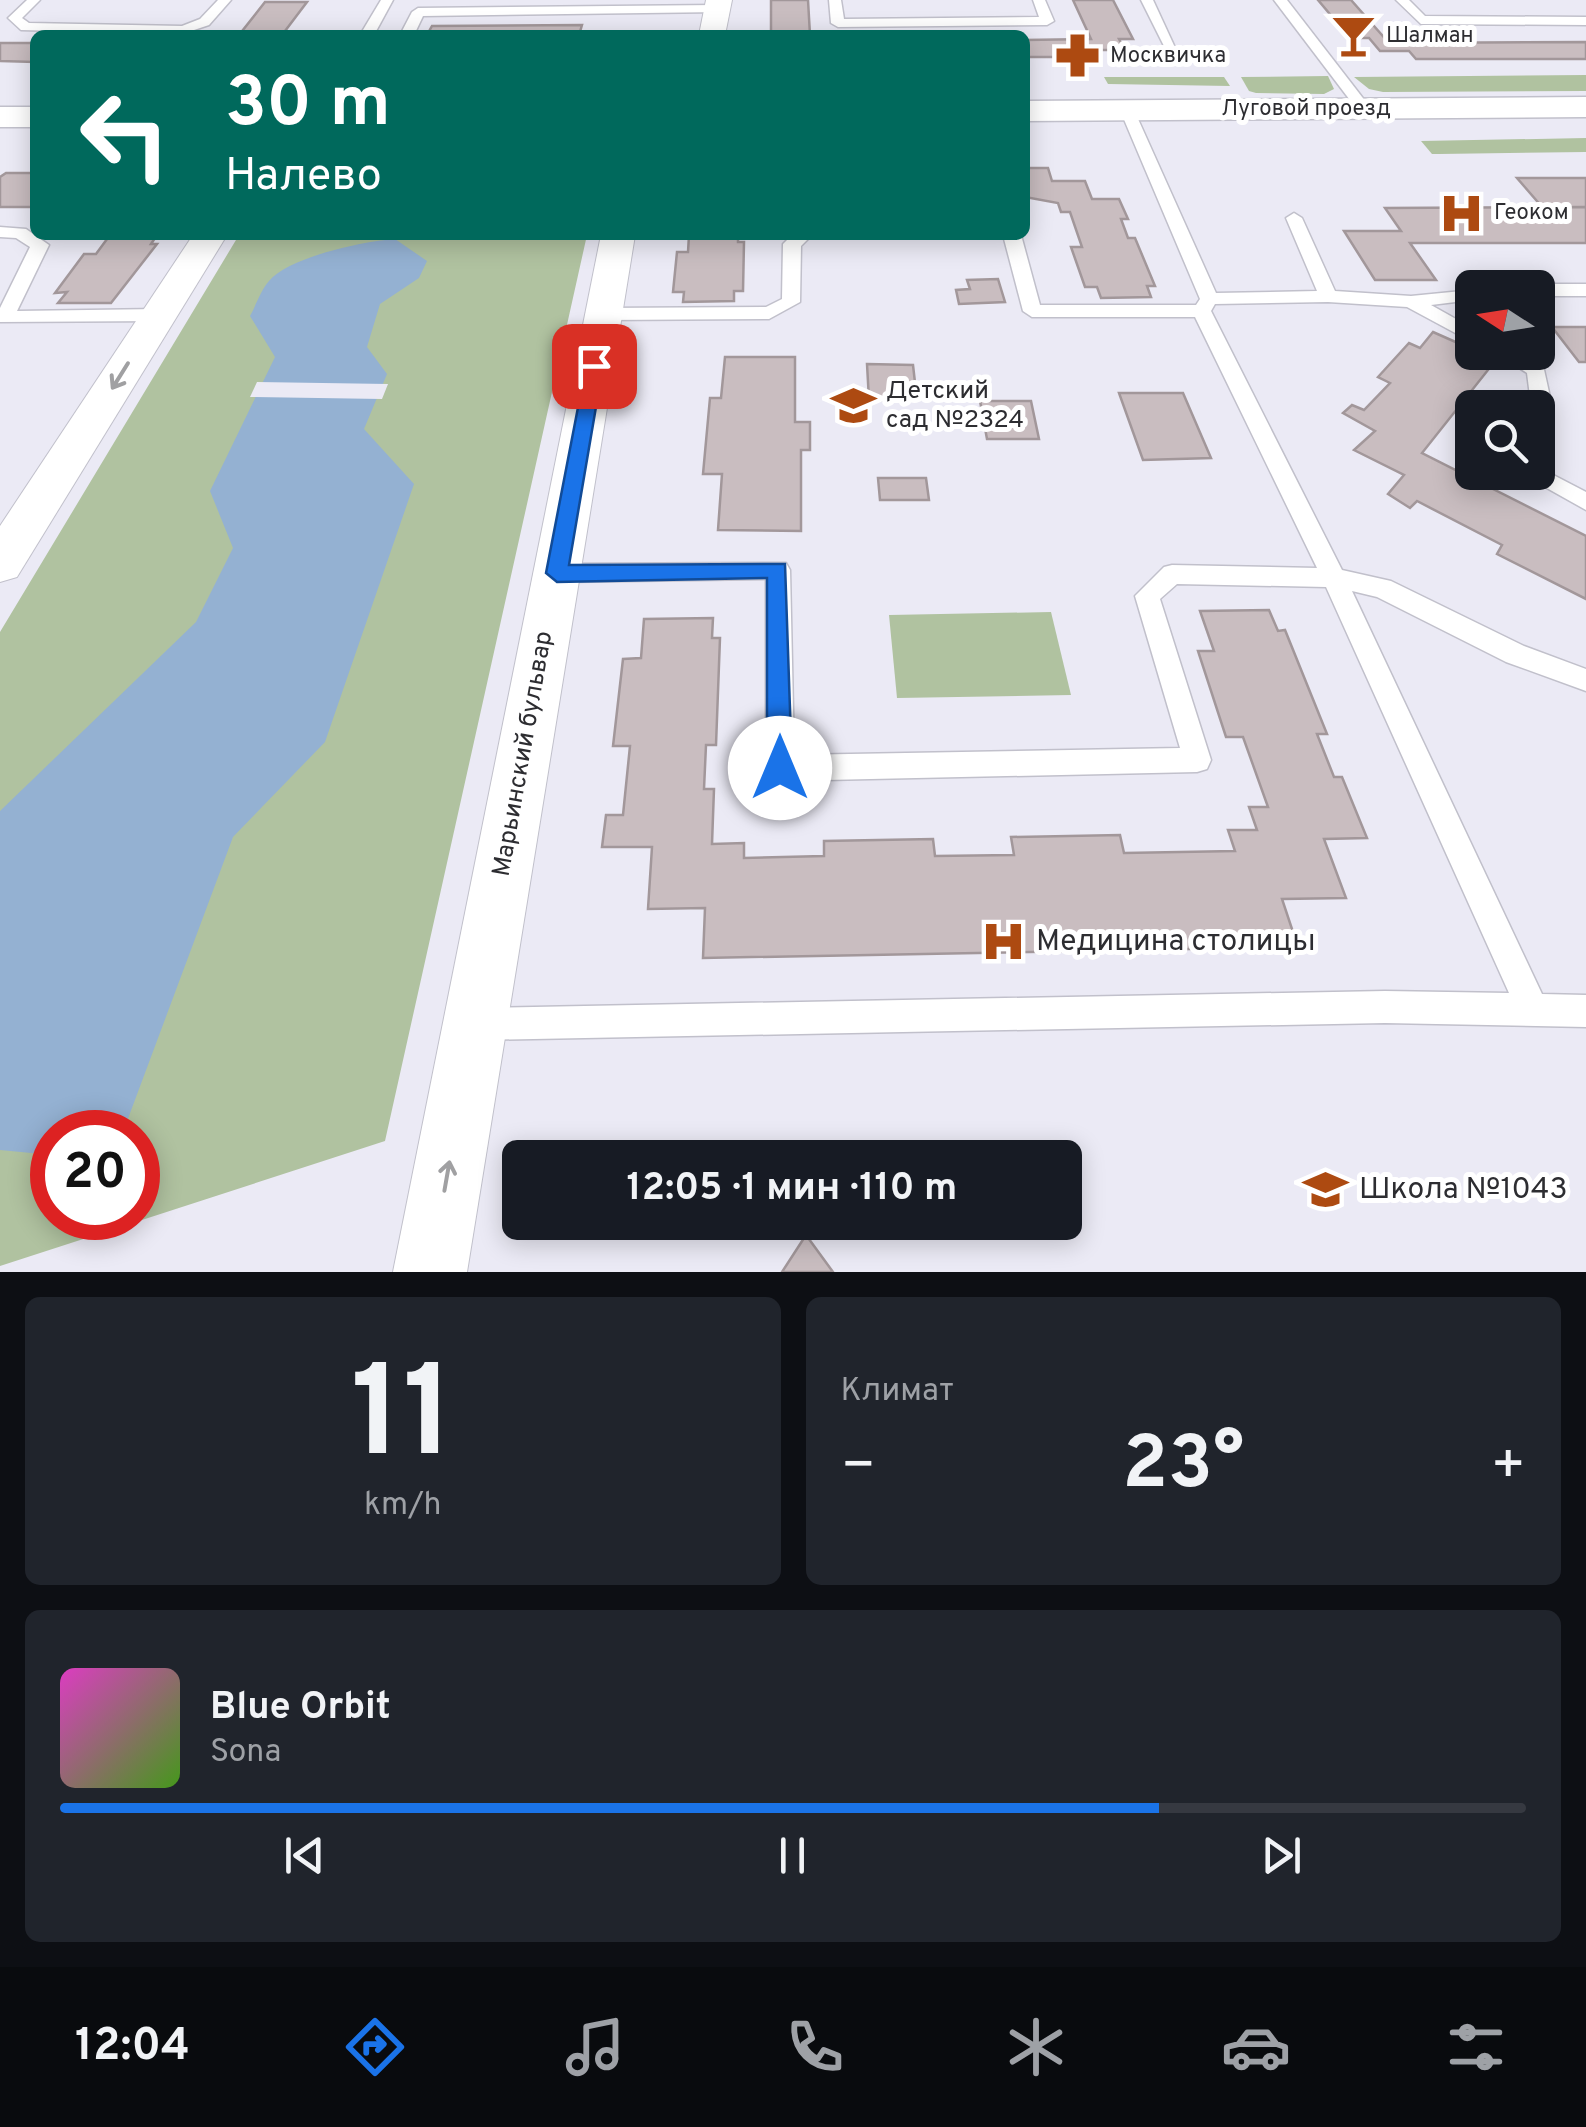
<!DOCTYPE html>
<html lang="ru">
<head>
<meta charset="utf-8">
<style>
  :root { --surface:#171b24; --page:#20242c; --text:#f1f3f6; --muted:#9ea1a6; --line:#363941; --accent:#1a73e8 }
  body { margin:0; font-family:Overpass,sans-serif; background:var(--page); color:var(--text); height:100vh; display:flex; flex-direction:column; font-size:38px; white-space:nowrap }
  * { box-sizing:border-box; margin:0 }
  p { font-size:32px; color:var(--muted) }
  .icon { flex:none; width:55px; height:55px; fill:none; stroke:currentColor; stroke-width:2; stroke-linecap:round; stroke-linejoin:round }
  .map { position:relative; height:1272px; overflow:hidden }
  .panel { display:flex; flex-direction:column; gap:25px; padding:25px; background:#0d0f14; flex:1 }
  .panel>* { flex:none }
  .guide { position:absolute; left:30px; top:30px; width:1000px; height:210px; border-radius:15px; box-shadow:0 5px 25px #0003; background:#00695c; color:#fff; overflow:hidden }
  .needle { width:65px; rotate:282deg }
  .controls { position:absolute; left:1455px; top:270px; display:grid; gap:20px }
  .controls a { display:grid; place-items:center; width:100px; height:100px; border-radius:15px; background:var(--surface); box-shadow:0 5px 25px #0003; font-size:50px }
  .speed { position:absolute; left:30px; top:1110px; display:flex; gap:20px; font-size:50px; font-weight:700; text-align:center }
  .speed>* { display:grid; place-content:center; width:130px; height:130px; border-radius:50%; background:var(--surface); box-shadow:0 5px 25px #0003; line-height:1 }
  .speed .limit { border:15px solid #d22; background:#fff; color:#111 }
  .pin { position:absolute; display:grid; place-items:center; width:85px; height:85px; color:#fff; margin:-42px; border-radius:20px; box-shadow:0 5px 15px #0006 }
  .me { position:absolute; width:110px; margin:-55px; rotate:0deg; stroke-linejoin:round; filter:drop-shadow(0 0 8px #0008) }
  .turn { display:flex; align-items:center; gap:35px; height:210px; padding:0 30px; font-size:45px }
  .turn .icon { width:130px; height:130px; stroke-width:2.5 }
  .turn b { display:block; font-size:70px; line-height:85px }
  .big { font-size:75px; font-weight:700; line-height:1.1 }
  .panel .tile { flex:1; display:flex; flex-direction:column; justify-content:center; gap:15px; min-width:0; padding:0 35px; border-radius:15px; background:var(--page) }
  .panel .dial { align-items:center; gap:0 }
  .dial b { font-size:130px; line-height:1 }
  .song { display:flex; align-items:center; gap:30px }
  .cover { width:120px; height:120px; border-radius:15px; background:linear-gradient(135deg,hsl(310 70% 55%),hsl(100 70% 35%)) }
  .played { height:10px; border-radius:5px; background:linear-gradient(90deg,var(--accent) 75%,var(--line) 75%) }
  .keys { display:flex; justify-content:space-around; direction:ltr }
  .heat { display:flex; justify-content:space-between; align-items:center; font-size:55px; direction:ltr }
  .panel .tiles { flex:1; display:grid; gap:25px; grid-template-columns:1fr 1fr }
  .tile:last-child { grid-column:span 2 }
  .trip { position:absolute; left:502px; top:1140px; width:580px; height:100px; border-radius:15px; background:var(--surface); box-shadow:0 5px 25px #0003; font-weight:700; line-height:100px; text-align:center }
  .dock { display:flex; height:160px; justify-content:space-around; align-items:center; background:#090b0e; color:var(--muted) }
  .dock .icon { width:70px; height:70px }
  .dock .on { color:var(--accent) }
  .dock b { font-size:45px; color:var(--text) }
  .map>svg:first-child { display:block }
  .green { fill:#b0c2a0; fill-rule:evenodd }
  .water { fill:#94b1d2 }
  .pier { fill:#ebeaf5 }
  .building { fill:#c9bdc0; stroke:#a2979a; stroke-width:2.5 }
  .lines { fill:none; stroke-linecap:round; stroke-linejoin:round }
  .service-casing { stroke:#c1c0cb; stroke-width:3 }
  .minor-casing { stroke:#c1c0cb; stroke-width:2 }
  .tertiary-casing { stroke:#c1c0cb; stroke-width:3 }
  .service { fill:#fff; fill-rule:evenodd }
  .minor { fill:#fff; fill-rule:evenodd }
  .tertiary { fill:#fff; fill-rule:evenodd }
  .oneway { stroke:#a0a0a2 }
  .route { fill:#1a73e8; stroke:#114b97; stroke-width:2.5 }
  .labels { text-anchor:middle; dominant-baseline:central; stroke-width:10; stroke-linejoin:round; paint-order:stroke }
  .far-poi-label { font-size:22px; fill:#2d2d31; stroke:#fff; text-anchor:start }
  .far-street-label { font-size:22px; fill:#2d2d31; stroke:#fff }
  .poi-label { font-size:25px; fill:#2d2d31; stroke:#fff; text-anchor:start }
  .street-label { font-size:25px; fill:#2d2d31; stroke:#fff }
  .near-poi-label { font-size:30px; fill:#2d2d31; stroke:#fff; text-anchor:start }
</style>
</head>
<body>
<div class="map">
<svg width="1586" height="1272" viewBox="0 0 1586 1272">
  <rect width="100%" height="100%" fill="#ebeaf5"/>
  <g class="green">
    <path d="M1586 75V91L1383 92 1369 89 1354 77Z"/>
    <path d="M1328 76 1334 89 1324 94 1256 93 1249 91 1241 77Z"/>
    <path d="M1104 77H1224L1230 86 1108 84Z"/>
    <path d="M1586 138V152L1439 154H1432L1421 141Z"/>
    <path d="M239 235H587L385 1141 0 1266V632ZM52 1132H138V1218H52Z"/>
    <path d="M1051 612 1071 695 897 698 889 615Z"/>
  </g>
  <path class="water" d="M395 239 427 261 419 278 380 304 367 347 387 374 364 429 414 484 325 742 233 837 123 1132H52V1155L0 1150V811L196 622 233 548 210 491 275 357 250 316C256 305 261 290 269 281 289 257 364 241 395 239Z"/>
  <path class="pier" d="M257 382 388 384 382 399 250 397Z"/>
  <g class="building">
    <path d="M771 0H808L810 35H771Z"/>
    <path d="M1113 0 1133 39H1119L1125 50H1095L1098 57H1025V40L1091 39 1073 0Z"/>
    <path d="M1318 0H1351L1389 43 1586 42V59H1416L1409 51H1380L1369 38H1350Z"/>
    <path d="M265 2H307L282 35H239Z"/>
    <path d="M582 25 579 35H427L432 26Z"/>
    <path d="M0 43H35V62L0 61Z"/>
    <path d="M1025 168H1048L1052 181H1085L1092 199H1119L1128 219H1121L1128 238H1135L1155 286H1147L1151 297 1101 298 1097 287H1085L1071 247H1082L1070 212H1061L1058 203 1025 197Z"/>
    <path d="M6 173H35V207H0V177Z"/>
    <path d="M1517 178H1586V207L1543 208Z"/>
    <path d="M1586 207V243H1410L1436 280H1375L1344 231H1401L1385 208Z"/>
    <path d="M110 235H157L151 244H157L111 303H58L67 292 55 293 84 254H96Z"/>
    <path d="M689 235H738V242H744L743 291H734V301L683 302 684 292H673L677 252H688Z"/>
    <path d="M998 279 1005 302 959 304 956 290 970 289 967 280Z"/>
    <path d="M1552 327H1586V362H1579Z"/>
    <path d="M1433 332 1485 355 1477 364 1488 370 1422 453 1586 536V599L1497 554 1502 545 1417 501 1410 508 1388 494 1404 475 1354 450 1375 431 1343 413 1352 405 1364 410 1390 383 1378 377 1409 343 1420 348Z"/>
    <path d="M725 357H795V422H810V450H801V531L718 530 722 474H703L710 398H721Z"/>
    <path d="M867 364 913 365 917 400H869Z"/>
    <path d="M1119 393H1183L1211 458 1143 460Z"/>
    <path d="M980 401H1031L1039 439H987Z"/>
    <path d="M878 478H926L929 500H880Z"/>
    <path d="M1269 610 1278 631 1285 630 1327 734H1317L1334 777H1342L1367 838 1324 839 1346 898 1282 899 1298 947 703 958 705 908 648 909 652 847H602L606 815H623L630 746H613L623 659 641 658 644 619 713 618 712 638H720L716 745H706L704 789H714L712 844 744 843V858L824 856V841L933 839 935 856 1014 855 1011 837 1120 835 1124 853 1235 851 1228 830H1257L1249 807H1268L1243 737H1226L1198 651H1214L1200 611Z"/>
    <path d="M806 1235 833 1272H782Z"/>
  </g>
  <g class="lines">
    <defs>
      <g id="service">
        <path d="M27 0H40L22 18 29 23 182 26 200 19 218 0H231L209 25 182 34 21 30 8 18Z"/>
        <path d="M381 0H393L374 35H360Z"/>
        <path d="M829 0H841L844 19 1039 17 1033 0H1045L1054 21 1047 25 838 27 831 23Z"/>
        <path d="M1141 0H1153L1177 52H1167Z"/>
        <path d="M1274 0H1287L1369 106V112H1359Z"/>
        <path d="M1396 0H1409L1425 16 1586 17V25L1421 24Z"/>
        <path d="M717 5 722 12 423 16 414 35H400L412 12 418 8Z"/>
        <path d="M1127 106 1134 110 1216 293 1317 291 1286 218 1294 213 1302 218 1335 291 1411 296 1472 290V300L1431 305 1472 328V342L1407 307 1328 302 1215 304 1211 311 1342 570 1391 581 1524 646 1586 669V691L1506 662 1377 597 1352 591 1542 994 1586 995V1027L1385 1023 476 1040 464 1036 460 1024 464 1012 476 1008 1385 991 1509 993 1326 587 1177 584 1160 599 1211 760 1207 769 1197 772 780 781 770 777 766 768V579L557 582 545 573 557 564 786 563 790 570 794 755 1180 748 1135 596 1164 567 1172 565 1317 568 1195 317H1032L1023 311 1003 235H1021L1040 305H1196L1200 299 1120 110Z"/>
        <path d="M0 227 26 229 49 245 17 311 159 309 168 315 159 321 0 322V308L30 247 16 238 0 237Z"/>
        <path d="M792 235H812L801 246 800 302 769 319 604 320 595 314 604 308 766 307 782 299 783 244Z"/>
        <path d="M1538 284H1586V296H1538V288H1531Z"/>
        <path d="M1494 352H1519L1543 365 1550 397 1538 413V408H1521L1530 396 1527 373Z"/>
        <path d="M1538 467 1586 492V510L1518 472H1538Z"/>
      </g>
      <g id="minor">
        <path d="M706 0H732L725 35H699Z"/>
        <path d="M193 235H227L17 577 0 582V526Z"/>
        <path d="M601 235H635L467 1272H393Z"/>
      </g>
      <g id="tertiary">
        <path d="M1586 97V117L1025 121V101Z"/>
        <rect x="0" y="107" width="35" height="20"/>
      </g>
    </defs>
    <use href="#service" class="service-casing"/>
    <use href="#minor" class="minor-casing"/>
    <use href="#tertiary" class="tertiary-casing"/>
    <use href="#service" class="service"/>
    <use href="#minor" class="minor"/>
    <use href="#tertiary" class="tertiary"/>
  </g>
  <defs><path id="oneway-shaft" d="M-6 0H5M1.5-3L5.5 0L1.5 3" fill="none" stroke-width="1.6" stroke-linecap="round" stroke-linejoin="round" transform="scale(2.5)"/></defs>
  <g class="oneway">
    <use href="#oneway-shaft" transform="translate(120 376) rotate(122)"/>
    <use href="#oneway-shaft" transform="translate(447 1176) rotate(-80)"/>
  </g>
  <path class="route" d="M594 361 603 366 569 565 785 564 792 768 788 776H771L767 768V578L557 582 546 573 586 366Z"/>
  <defs>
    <symbol id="bar-bare" viewBox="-9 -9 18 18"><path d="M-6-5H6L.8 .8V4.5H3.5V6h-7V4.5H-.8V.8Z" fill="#ad4a11" stroke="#fff" stroke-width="2.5" paint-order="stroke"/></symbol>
    <symbol id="pharmacy-bare" viewBox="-9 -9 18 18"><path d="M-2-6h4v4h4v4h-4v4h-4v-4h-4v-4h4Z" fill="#ad4a11" stroke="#fff" stroke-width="2.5" paint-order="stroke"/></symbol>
    <symbol id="hospital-bare" viewBox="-9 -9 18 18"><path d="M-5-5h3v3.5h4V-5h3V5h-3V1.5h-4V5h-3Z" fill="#ad4a11" stroke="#fff" stroke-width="2.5" paint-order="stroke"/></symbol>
    <symbol id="school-bare" viewBox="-9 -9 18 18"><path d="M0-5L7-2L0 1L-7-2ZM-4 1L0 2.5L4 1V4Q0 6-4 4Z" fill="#ad4a11" stroke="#fff" stroke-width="2.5" paint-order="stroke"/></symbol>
  </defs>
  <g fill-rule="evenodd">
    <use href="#bar-bare" x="1322" y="4" width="63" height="63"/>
    <use href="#pharmacy-bare" x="1046" y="24" width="63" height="63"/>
    <use href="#hospital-bare" x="1430" y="182" width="63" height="63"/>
    <use href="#school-bare" x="822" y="374" width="63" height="63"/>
    <use href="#hospital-bare" x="972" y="910" width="63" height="63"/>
    <use href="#school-bare" x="1294" y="1158" width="63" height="63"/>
  </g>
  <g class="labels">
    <g class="far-poi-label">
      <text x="1386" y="36">Шалман</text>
      <text x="1110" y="56">Москвичка</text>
      <text x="1494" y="213">Геоком</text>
    </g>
    <g class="far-street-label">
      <text x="1306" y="109">Луговой проезд</text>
    </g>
    <g class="poi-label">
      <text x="886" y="392">Детский<tspan x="886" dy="29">сад №2324</tspan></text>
    </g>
    <g class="street-label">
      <text transform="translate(524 754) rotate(-80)">Марьинский бульвар</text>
    </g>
    <g class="near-poi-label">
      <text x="1036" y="942">Медицина столицы</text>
      <text x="1359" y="1190">Школа №1043</text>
    </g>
  </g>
</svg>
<div class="controls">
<a><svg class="needle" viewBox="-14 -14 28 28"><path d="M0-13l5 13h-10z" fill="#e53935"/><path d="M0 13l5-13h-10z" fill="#9ea1a6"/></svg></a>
<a><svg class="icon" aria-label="search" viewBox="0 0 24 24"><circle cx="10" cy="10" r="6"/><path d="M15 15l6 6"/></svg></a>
</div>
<div class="speed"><div class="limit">20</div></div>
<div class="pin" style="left:594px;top:366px;background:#d93025"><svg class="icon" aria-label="arrive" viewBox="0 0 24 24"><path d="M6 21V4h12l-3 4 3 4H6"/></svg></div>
<svg class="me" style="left:780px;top:768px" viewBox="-20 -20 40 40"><circle r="19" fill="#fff"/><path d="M0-13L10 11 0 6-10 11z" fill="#1a73e8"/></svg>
<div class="trip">12:05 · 1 мин · 110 m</div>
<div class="guide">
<div class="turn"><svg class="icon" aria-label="left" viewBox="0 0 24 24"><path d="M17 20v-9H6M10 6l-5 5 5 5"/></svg><div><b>30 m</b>Налево</div></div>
</div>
</div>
<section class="panel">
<div class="tiles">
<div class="tile dial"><b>11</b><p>km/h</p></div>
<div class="tile"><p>Климат</p>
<div class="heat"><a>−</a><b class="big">23°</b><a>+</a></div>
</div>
<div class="tile">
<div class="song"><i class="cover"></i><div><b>Blue Orbit</b><p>Sona</p></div></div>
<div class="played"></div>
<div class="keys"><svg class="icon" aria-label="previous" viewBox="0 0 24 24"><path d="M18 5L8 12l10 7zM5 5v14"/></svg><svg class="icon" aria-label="pause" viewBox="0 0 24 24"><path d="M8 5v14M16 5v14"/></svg><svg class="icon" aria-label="next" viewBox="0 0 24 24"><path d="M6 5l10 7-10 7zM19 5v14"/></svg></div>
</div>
</div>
</section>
<nav class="dock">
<b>12:04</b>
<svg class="icon on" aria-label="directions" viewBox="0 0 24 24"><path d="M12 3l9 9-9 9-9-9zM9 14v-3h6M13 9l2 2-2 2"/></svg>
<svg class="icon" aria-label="music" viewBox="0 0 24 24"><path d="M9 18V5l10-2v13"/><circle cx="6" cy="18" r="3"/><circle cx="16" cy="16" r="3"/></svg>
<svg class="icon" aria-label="phone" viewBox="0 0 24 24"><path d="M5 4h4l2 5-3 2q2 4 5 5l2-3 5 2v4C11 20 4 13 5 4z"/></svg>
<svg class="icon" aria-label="climate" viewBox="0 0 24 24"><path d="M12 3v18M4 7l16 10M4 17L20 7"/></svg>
<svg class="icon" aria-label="car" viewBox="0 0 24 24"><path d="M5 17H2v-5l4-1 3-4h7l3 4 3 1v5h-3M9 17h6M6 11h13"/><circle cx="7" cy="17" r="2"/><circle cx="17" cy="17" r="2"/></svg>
<svg class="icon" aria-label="filters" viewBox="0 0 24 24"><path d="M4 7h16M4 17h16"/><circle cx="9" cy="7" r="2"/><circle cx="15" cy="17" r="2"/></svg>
</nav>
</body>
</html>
